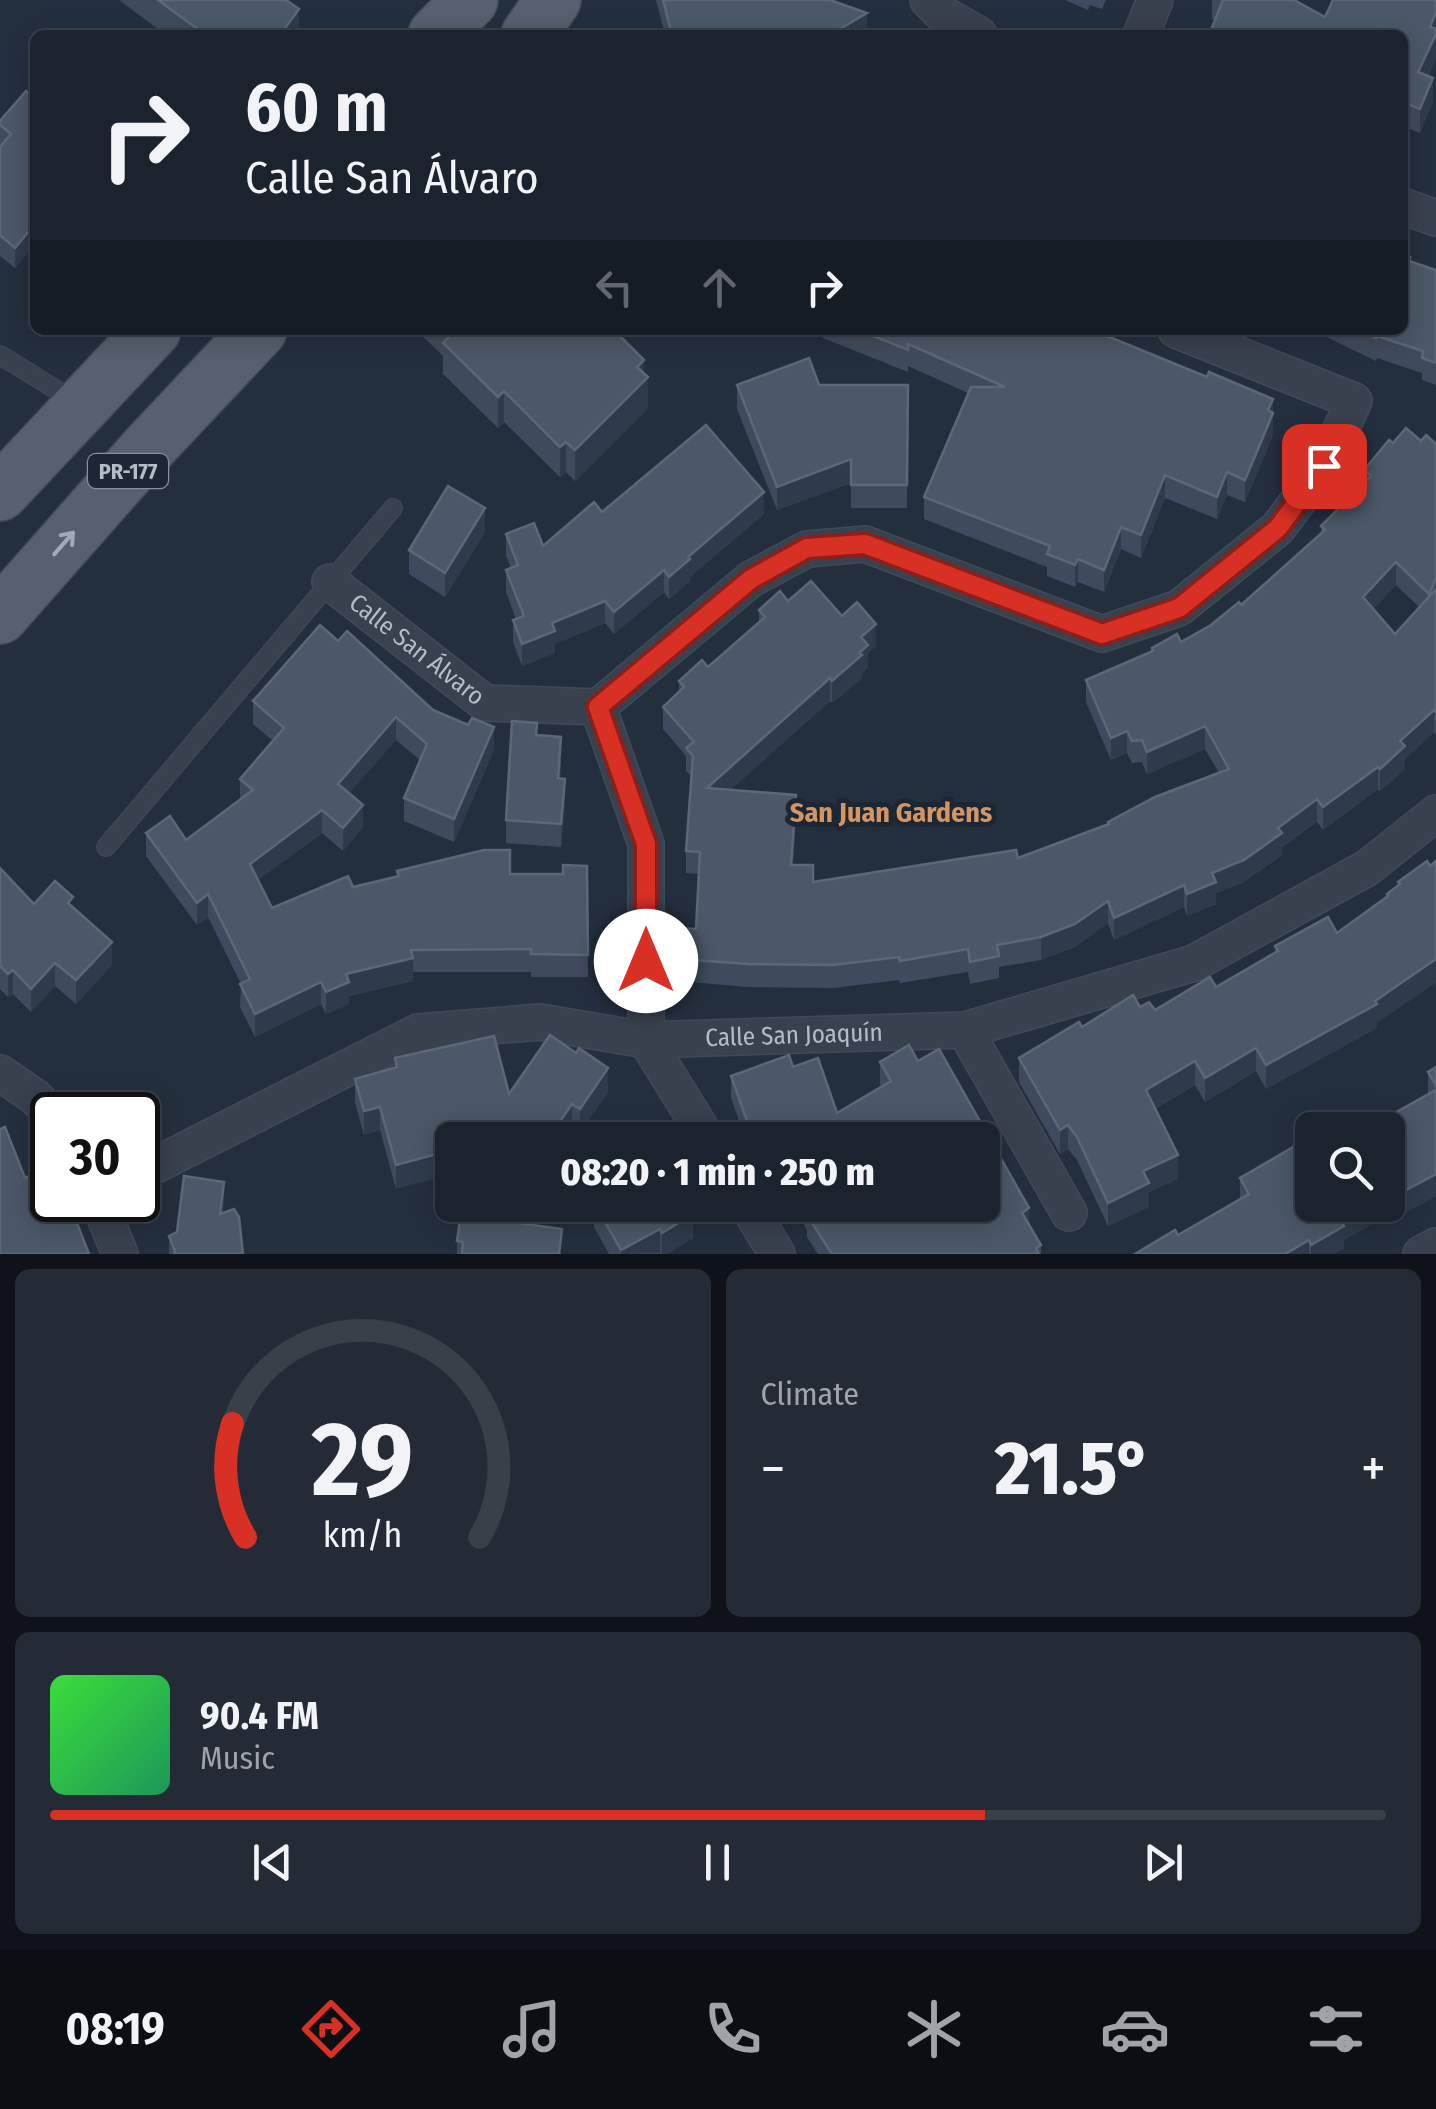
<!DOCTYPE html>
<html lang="en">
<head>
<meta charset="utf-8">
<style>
  :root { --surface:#1b232e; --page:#242b36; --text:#f1f3f6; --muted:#a0a4aa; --line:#39404a; --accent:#d93025 }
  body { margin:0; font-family:"Fira Sans Condensed",sans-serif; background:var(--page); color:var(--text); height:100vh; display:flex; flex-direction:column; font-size:38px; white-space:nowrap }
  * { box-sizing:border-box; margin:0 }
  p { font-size:32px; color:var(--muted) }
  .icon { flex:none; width:55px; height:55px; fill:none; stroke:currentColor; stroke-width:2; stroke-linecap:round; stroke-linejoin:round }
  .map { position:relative; height:1254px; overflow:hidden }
  .panel { display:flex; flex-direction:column; gap:15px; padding:15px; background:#0f1319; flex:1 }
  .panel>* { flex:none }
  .banner { position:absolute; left:30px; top:30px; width:1378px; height:305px; border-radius:15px; box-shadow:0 5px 25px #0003,0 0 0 2px var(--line); background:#1b232e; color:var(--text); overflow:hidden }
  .buttons { position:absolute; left:1295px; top:1112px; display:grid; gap:20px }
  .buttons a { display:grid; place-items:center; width:110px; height:110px; border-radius:15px; background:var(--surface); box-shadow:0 5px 25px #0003,0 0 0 2px var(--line); font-size:50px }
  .speed { position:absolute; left:30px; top:1092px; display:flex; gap:20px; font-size:50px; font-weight:700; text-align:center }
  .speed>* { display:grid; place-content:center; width:130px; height:130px; border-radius:50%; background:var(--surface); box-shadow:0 5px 25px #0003,0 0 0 2px var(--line); line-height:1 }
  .speed .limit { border:5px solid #111; border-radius:15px; background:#fff; color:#111 }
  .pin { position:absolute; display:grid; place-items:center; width:85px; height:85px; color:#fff; margin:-42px; border-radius:20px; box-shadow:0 5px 15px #0006 }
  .me { position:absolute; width:110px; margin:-55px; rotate:0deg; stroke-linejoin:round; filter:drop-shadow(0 0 8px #0008) }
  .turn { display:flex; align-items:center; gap:35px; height:210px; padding:0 50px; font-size:45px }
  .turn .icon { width:130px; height:130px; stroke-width:2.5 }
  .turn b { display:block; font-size:70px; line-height:85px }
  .lanes { display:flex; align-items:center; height:95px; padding:0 50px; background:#0003; justify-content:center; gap:50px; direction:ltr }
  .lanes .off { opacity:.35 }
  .big { font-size:75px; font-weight:800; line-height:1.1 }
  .panel .tile { flex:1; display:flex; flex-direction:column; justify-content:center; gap:15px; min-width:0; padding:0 35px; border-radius:15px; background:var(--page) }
  .panel .dial { align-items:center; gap:0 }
  .dial svg { height:260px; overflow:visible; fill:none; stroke:var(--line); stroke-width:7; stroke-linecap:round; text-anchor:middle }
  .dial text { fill:var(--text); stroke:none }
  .song { display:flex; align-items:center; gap:30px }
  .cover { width:120px; height:120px; border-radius:15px; background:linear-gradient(135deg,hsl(120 70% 55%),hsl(150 70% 35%)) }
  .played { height:10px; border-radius:5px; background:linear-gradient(90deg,var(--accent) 70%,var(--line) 70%) }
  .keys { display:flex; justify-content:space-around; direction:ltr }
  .heat { display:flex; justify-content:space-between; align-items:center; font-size:55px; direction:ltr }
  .panel .tiles { flex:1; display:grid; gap:15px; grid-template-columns:1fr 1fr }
  .tile:last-child { grid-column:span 2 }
  .trip { position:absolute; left:435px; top:1122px; width:565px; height:100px; border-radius:15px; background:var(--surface); box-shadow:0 5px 25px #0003,0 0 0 2px var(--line); font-weight:800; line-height:100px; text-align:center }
  .tabs { display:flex; height:160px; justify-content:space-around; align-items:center; background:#0b0e12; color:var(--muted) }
  .tabs .icon { width:70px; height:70px }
  .tabs .active { color:var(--accent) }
  .tabs b { font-size:45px; color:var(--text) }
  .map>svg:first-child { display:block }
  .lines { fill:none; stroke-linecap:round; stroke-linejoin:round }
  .service-casing { stroke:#414a57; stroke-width:20 }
  .minor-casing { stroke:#414a57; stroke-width:38 }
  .primary-casing { stroke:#414a57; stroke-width:58 }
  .service { stroke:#38414e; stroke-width:18 }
  .minor { stroke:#38414e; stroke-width:35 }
  .primary { stroke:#56606e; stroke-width:55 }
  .wall { fill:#3f4b5c; fill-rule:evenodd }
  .shaded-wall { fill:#2f3b4b }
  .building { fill:#4b5868; stroke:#5c6777; stroke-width:2.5 }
  .oneway { stroke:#a1aab7 }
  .route-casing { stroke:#8d1f18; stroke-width:25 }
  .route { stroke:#d93025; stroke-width:18 }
  .labels { text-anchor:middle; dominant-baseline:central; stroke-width:10; stroke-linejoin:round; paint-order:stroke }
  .shield { fill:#1d2633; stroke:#878f9c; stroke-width:2.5 }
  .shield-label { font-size:22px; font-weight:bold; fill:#b4bcc9 }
  .street-label { font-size:25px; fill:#b4bcc9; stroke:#1d2633 }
  .neighbourhood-label { font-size:28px; font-weight:bold; fill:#d59563; stroke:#1d2633 }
</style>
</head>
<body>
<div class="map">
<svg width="1436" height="1254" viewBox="0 0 1436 1254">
  <rect width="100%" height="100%" fill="#242f3e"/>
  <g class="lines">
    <defs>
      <g id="service">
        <path d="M0 355 76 402"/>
        <path d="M106 847 393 508"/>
      </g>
      <g id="minor">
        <path d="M928 0 941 13 979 35"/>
        <path d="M1141 35 1155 0"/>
        <path d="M1402 206 1436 218"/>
        <path id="s1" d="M330 582 485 703 598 707 751 579 807 549 865 544 1102 634 1179 608 1278 528 1324 466 1354 401 1176 330"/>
        <path d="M598 707 646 844V1040L708 1140"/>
        <path d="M965 1030 1069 1213"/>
        <path d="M0 1073 35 1097 53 1115"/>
        <path id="s2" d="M138 1174 418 1032 540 1022 646 1040 965 1030 1194 963 1367 868 1436 813"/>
        <path d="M98 1200 120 1254"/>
        <path d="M747 1205 777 1254"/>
        <path d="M1421 1254 1436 1246"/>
      </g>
      <g id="primary">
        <path d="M436 35 470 0"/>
        <path d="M529 35 553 0"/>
        <path d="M0 493 153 330"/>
        <path d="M0 616 149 447 259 330"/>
      </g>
    </defs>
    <use href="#service" class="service-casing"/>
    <use href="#minor" class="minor-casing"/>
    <use href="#primary" class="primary-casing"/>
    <use href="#service" class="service"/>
    <use href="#minor" class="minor"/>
    <use href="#primary" class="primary"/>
  </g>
  <g class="wall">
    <path d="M119 0H286L299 35H166Z"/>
    <path d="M656 0H830L867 35H665Z"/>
    <path d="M1065 0H1106L1102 9 1090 5 1088 10Z"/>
    <path d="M1212 0H1294L1325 17 1436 0V58L1428 76 1433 102 1420 133 1402 126V35H1209L1215 20 1212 19Z"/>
    <path d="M35 99V256L29 251 15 268 0 256V121Z"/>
    <path d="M1410 262 1436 270V385L1422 380V373L1377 358 1376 361 1312 330H1402Z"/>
    <path d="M416 330H614L644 373 648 408 575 481 566 472 560 477 504 422 498 428 443 374V356Z"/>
    <path d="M803 330H1111V337L1207 377 1273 399V435L1245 502 1227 495 1217 519 1165 498 1141 558 1121 549 1104 592 1078 582 1075 587 1047 576V567L924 519V497L968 393 908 366V372Z"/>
    <path d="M737 385H908L907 508H851V483L777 510 737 409Z"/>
    <path d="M1421 441 1436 444V735L1434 732 1405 759V769L1380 791 1378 789 1323 830 1317 822 1282 847V855L1244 882 1216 893V904L1187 916 1184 907 1114 940 1108 923 1075 947 1041 960 999 967V978L970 984 968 972 900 983 899 980 833 988 748 987 667 980 668 927 696 929 699 874 686 873V851L691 776 686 771V756L663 729V707L679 693V681L708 667 759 623V610L788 601 842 616 876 646 868 653V667L862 673V678L832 703 830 701 730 790 796 817 793 865 813 882 1018 858 1108 825V822L1219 773 1205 749 1147 774 1142 762 1132 763 1127 753 1111 760 1086 702V680L1152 651V648L1181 642 1211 625 1241 605 1321 533V526L1364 483V470L1393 443ZM1396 585 1419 607 1395 634 1373 609Z"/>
    <path d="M602 512 764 514 690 577V581L669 599 664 592 614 634 605 623 555 644V653L522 666 513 642V620L516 619 506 592V570L511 568 506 556V534L543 546Z"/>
    <path d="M485 532 445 597 409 574V550Z"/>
    <path d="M338 641 433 710 494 750 454 842 404 821V798L420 760 396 740 349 793 363 827 343 851 322 833 258 880 272 908 397 877V871L563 874 587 866 588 977H531V972H413V981L349 996V1004L326 1014 321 1004 255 1037 240 1007 241 984 208 917 197 925 146 856V833L186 840 240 800V779L272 740 253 724V701Z"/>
    <path d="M537 736 561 761 560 779 565 803 561 847 506 843V820Z"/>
    <path d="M1427 861 1377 1023V1028L1266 1089 1256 1071 1205 1102 1195 1085 1155 1109 1178 1179 1149 1192V1207L1108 1226 1077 1160 1068 1149 1060 1154 1019 1082V1058L1082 1027 1140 1007 1155 1010 1216 987 1275 953V946L1337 933 1387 897V894L1398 886V882Z"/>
    <path d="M0 868 34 904 73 908 112 965 76 1004 55 986 31 1012 13 994 8 997 0 989Z"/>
    <path d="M909 1045 918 1061 939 1049 1029 1208V1225L1041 1245V1254H818L807 1237V1230L793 1205H982V1140H746L731 1098V1076L789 1055 793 1067 818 1058 837 1113 881 1086 880 1084V1062Z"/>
    <path d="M395 1058 509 1094 608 1092 580 1132 572 1127 563 1140H452L396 1189 380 1130 364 1135 355 1103V1079L395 1068Z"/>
    <path d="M1436 1067V1196L1406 1212 1403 1206 1344 1240V1248L1334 1254H1135L1178 1235 1240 1199V1178L1305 1163 1428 1094V1072Z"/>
    <path d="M522 1205V1223L562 1254H457V1241Z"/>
    <path d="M594 1205H688L693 1238 667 1254H609L594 1227Z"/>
    <path d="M224 1206 223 1213 243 1254H169V1236Z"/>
  </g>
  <g class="shaded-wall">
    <path d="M299 9V35H280Z"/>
    <path d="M1436 12V58L1418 96V72L1430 27Z"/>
    <path d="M867 13V35H840V29Z"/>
    <path d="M1433 78V102L1420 133V109Z"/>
    <path d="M29 231V251L15 268V248Z"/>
    <path d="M644 360V381L648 377V408L575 481V450Z"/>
    <path d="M504 391V422L498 428V397Z"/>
    <path d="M1273 399V435L1245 502V480Z"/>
    <path d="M566 442V472L560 477V447Z"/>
    <path d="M851 459V483L777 510V487Z"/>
    <path d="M1227 472V495L1217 519V497Z"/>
    <path d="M1165 475V498L1141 558V535Z"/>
    <path d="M764 492V514L690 577V581L669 599V577L688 557Z"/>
    <path d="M485 508V532L445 597V573Z"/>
    <path d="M1121 527V549L1104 592V570Z"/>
    <path d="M1078 559V582L1075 587V565Z"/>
    <path d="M1396 562V585L1363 620V597Z"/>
    <path d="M664 570V592L614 634V612Z"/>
    <path d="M605 601V623L555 644V653L522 666V644L552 623Z"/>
    <path d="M876 624V646L868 653V667L862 673V678L832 703V681L861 637Z"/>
    <path d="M830 678V701L707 811V788Z"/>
    <path d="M1434 710V732L1405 759V769L1380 791V769L1400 741Z"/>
    <path d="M396 717V740L338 806V784Z"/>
    <path d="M1205 726V749L1147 774V752Z"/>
    <path d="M494 727V750L454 842V819Z"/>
    <path d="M1127 731V753L1111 760V738Z"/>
    <path d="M1378 767V789L1323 830V807Z"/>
    <path d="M565 779V803L561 847V824Z"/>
    <path d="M796 795V817L791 887V865Z"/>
    <path d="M1317 799V822L1282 847V855L1244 882 1216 893V904L1187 916V894L1212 873Z"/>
    <path d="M363 805V827L343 851V828Z"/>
    <path d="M322 810V833L250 886V864Z"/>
    <path d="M1184 885V907L1114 940V918Z"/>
    <path d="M208 894V917L197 925V903Z"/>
    <path d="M1108 901V923L1075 947 1041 960V937Z"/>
    <path d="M112 942V965L76 1004V980Z"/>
    <path d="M413 958V981L349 996V1004L326 1014V992L346 974Z"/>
    <path d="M1436 959V983L1377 1023V1028L1266 1089V1065L1375 1001Z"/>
    <path d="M55 963V986L31 1012V989Z"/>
    <path d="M13 970V994L8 997V974Z"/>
    <path d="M321 982V1004L255 1037V1014Z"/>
    <path d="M1256 1048V1071L1205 1102V1078Z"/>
    <path d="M1195 1061V1085L1146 1114V1090Z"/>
    <path d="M608 1068V1092L580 1132V1109Z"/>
    <path d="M572 1104V1127L563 1140H547Z"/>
    <path d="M380 1107V1130L364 1135V1111Z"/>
    <path d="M1068 1125V1149L1060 1154V1130Z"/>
    <path d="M763 1130V1140H752V1135Z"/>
    <path d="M515 1134V1140H492Z"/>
    <path d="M452 1150V1174L396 1189V1165Z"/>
    <path d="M1178 1155V1179L1149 1192V1207L1108 1226V1203L1143 1171Z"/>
    <path d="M1436 1174V1196L1406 1212V1190Z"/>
    <path d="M224 1182V1206L220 1238V1214Z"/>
    <path d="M1403 1184V1206L1344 1240V1248L1334 1254H1311V1245L1340 1220 1366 1205H1388V1193Z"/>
    <path d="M1029 1208V1230L1022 1213Z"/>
    <path d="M693 1214V1238L667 1254H662V1233Z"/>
    <path d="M660 1229V1253L621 1254V1250Z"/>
    <path d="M1309 1240V1254H1285Z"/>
  </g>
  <g class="building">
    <path d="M158 0H286L299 9 280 35H195L199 30Z"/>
    <path d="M663 0H830L867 13 840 29 855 35H672Z"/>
    <path d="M1223 0H1294L1325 17 1333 0H1436V12L1430 27 1436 29V34L1418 72 1433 78 1420 109 1402 102V35H1285L1278 32 1276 35H1209Z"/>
    <path d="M26 91 35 99V235L29 231 15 248 0 235V147L11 134 0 125V121Z"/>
    <path d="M1402 254 1410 257 1409 261 1436 270V363L1422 358 1423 351 1377 336 1376 338 1359 330H1402Z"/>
    <path d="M448 330H614L644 360 637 367 648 377 575 450 566 442 560 447 504 391 498 397 443 343 452 334Z"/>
    <path d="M858 330H1110L1107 336 1207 377 1209 372 1273 399 1268 410 1273 413 1245 480 1227 472 1217 497 1165 475 1141 535 1121 527 1104 570 1078 559 1075 565 1047 554 1050 546 924 497 971 387H1005L908 344V350Z"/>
    <path d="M809 358 819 385H908L907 485H851V459L777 487 737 385Z"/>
    <path d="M706 425 764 492 688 557 690 559 669 577 664 570 614 612 605 601 552 623 555 631 522 644 513 620 524 616 506 570 518 565 506 534 534 523 543 546 594 502 602 512Z"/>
    <path d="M1406 428 1421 441 1426 435 1436 444V578L1429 594 1396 562 1363 597 1395 634 1436 589V712L1434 710 1400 741 1405 746 1380 769 1378 767 1323 807 1317 799 1278 828 1282 833 1244 860 1212 873 1216 882 1187 894 1184 885 1114 918 1108 901 1075 924 1041 937 997 945 999 956 970 962 968 949 900 961 899 957 833 965 748 964 667 958 668 927 696 929 700 852 686 851 693 756 686 748 694 742 663 707 684 687 679 681 702 660 708 667 765 617 759 610 780 591 788 601 811 581 842 616 857 602 876 624 861 637 868 645 859 653 862 655 832 681 830 678 707 788 796 795 791 865H813V882L1016 850 1018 858 1109 824 1108 822 1155 797 1229 769 1205 726 1147 752 1142 740 1132 741 1127 731 1111 738 1086 680 1153 651 1152 648 1177 634 1181 642 1211 625 1239 602 1241 605 1325 530 1321 526 1371 476 1364 470 1389 440 1393 443Z"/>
    <path d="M448 486 485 508 445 573 409 550Z"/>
    <path d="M320 625 338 641 347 631 433 710 468 725 472 718 494 727 454 819 404 798 427 744 396 717 338 784 363 805 343 828 322 810 250 864 272 908 348 876 353 887 399 876 397 871 484 850H510V874H563V865L587 866 588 955 531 954V949L411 950 413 958 346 974 349 982 326 992 321 982 255 1014 240 984 250 979 208 894 197 903 146 833 170 816 186 840 253 790 240 779 284 728 253 701Z"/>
    <path d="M512 721 537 723 536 735 561 737 558 778 565 779 561 824 506 820Z"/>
    <path d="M1427 861 1430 866 1436 861V959L1375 1001 1377 1004 1266 1065 1256 1048 1205 1078 1195 1061 1146 1090 1178 1155 1143 1171 1149 1183 1108 1203 1077 1137 1068 1125 1060 1130 1019 1058 1079 1022 1082 1027 1133 995 1140 1007 1149 1002 1155 1010 1210 977 1216 987 1278 951 1275 946 1328 917 1337 933 1388 896 1387 894 1400 884 1398 882Z"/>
    <path d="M0 868 34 904 55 881 73 897 68 903 112 942 76 980 55 963 31 989 13 970 8 974 0 966Z"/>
    <path d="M550 1035 576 1053 579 1048 608 1068 580 1109 572 1104 547 1140H525L515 1134 492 1140H452V1150L396 1165 380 1107 364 1111 355 1079 397 1067 395 1058 494 1036 509 1094Z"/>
    <path d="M909 1045 918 1061 939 1049 1029 1208 1022 1213 1041 1245 1036 1248 1039 1254H832L807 1215 810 1213 806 1205H982V1140H768L763 1130 752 1135 731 1076 789 1055 793 1067 818 1058 837 1113 891 1081 880 1062Z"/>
    <path d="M1436 1067V1086L1428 1072Z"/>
    <path d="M1436 1090V1174L1406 1190 1403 1184 1388 1193V1130H1364Z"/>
    <path d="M5 1127 25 1178 52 1167V1200H68L89 1254H0V1129Z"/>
    <path d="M1295 1146 1305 1163 1312 1159V1205H1366L1340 1220 1344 1226 1311 1245 1309 1240 1285 1254H1135L1175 1230 1178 1235 1249 1194 1240 1178Z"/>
    <path d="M184 1176 224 1182 220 1214 234 1209 239 1217 243 1254H174L175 1251 169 1236 177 1232Z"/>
    <path d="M462 1205H521L518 1223 562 1229 559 1254H462L463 1242 457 1241Z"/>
    <path d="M595 1205 625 1207 621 1205H688L693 1214 662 1233 660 1229 621 1250Z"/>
  </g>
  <defs><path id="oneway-shaft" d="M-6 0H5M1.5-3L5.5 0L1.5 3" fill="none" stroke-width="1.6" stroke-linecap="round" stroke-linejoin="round" transform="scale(2.5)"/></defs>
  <use class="oneway" href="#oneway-shaft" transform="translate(64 543) rotate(-49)"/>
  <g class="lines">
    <defs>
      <path id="route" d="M646 961V844L598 707 751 579 807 548 865 544 1102 634 1179 608 1278 528 1324 466"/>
    </defs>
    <use href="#route" class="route-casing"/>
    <use href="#route" class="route"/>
  </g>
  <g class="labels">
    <rect class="shield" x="88" y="454" width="80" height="34" rx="8"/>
    <g class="shield-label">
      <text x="128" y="471">PR-177</text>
    </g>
    <g class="street-label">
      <text stroke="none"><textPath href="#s1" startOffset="110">Calle San Álvaro</textPath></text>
      <text stroke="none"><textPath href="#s2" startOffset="692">Calle San Joaquín</textPath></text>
    </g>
    <g class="neighbourhood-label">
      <text x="891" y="812">San Juan Gardens</text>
    </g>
  </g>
</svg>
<div class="buttons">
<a><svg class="icon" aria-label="search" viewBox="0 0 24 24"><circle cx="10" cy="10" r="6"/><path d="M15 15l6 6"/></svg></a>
</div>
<div class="speed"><div class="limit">30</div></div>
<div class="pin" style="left:1324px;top:466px;background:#d93025"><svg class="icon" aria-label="arrive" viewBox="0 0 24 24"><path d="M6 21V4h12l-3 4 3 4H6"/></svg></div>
<svg class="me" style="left:646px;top:961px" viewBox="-20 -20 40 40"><circle r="19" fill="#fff"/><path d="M0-13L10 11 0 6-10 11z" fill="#d93025"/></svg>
<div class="trip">08:20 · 1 min · 250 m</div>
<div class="banner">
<div class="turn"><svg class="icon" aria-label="right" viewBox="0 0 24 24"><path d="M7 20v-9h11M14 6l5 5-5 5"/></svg><div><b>60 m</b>Calle San Álvaro</div></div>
<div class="lanes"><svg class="icon off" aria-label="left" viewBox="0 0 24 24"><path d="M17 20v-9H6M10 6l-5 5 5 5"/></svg><svg class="icon off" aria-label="ahead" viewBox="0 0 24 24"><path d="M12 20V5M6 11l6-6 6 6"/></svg><svg class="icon" aria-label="right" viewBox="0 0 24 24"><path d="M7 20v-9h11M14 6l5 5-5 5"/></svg></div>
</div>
</div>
<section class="panel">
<div class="tiles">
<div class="tile dial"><svg viewBox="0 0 100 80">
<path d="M14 69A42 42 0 1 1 86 69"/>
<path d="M14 69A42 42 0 0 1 10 34" stroke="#d93025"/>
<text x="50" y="56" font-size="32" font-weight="700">29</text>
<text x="50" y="72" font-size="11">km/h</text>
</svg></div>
<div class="tile"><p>Climate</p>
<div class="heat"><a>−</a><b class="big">21.5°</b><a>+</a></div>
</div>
<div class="tile">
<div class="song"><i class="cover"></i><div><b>90.4 FM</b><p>Music</p></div></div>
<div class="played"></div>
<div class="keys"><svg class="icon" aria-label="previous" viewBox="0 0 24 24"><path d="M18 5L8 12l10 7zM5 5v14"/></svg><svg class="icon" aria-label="pause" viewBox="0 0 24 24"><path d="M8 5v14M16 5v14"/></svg><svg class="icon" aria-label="next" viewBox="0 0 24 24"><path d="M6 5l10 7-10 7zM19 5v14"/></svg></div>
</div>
</div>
</section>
<nav class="tabs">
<b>08:19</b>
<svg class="icon active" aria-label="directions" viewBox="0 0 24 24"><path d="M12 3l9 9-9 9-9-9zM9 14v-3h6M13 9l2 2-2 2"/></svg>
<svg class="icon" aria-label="music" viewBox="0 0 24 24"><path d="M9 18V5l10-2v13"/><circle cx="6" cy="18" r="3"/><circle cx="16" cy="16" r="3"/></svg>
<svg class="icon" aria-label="phone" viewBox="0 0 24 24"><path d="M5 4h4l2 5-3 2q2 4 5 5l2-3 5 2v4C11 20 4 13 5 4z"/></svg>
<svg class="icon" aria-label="climate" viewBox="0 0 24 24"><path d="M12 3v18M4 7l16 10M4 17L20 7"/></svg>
<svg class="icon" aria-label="car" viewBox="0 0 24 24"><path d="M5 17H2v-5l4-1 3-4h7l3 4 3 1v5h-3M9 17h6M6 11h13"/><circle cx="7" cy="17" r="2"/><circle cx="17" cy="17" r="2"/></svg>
<svg class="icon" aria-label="filters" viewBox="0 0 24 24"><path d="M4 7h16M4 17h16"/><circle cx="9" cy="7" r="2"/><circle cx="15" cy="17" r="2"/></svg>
</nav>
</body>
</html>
